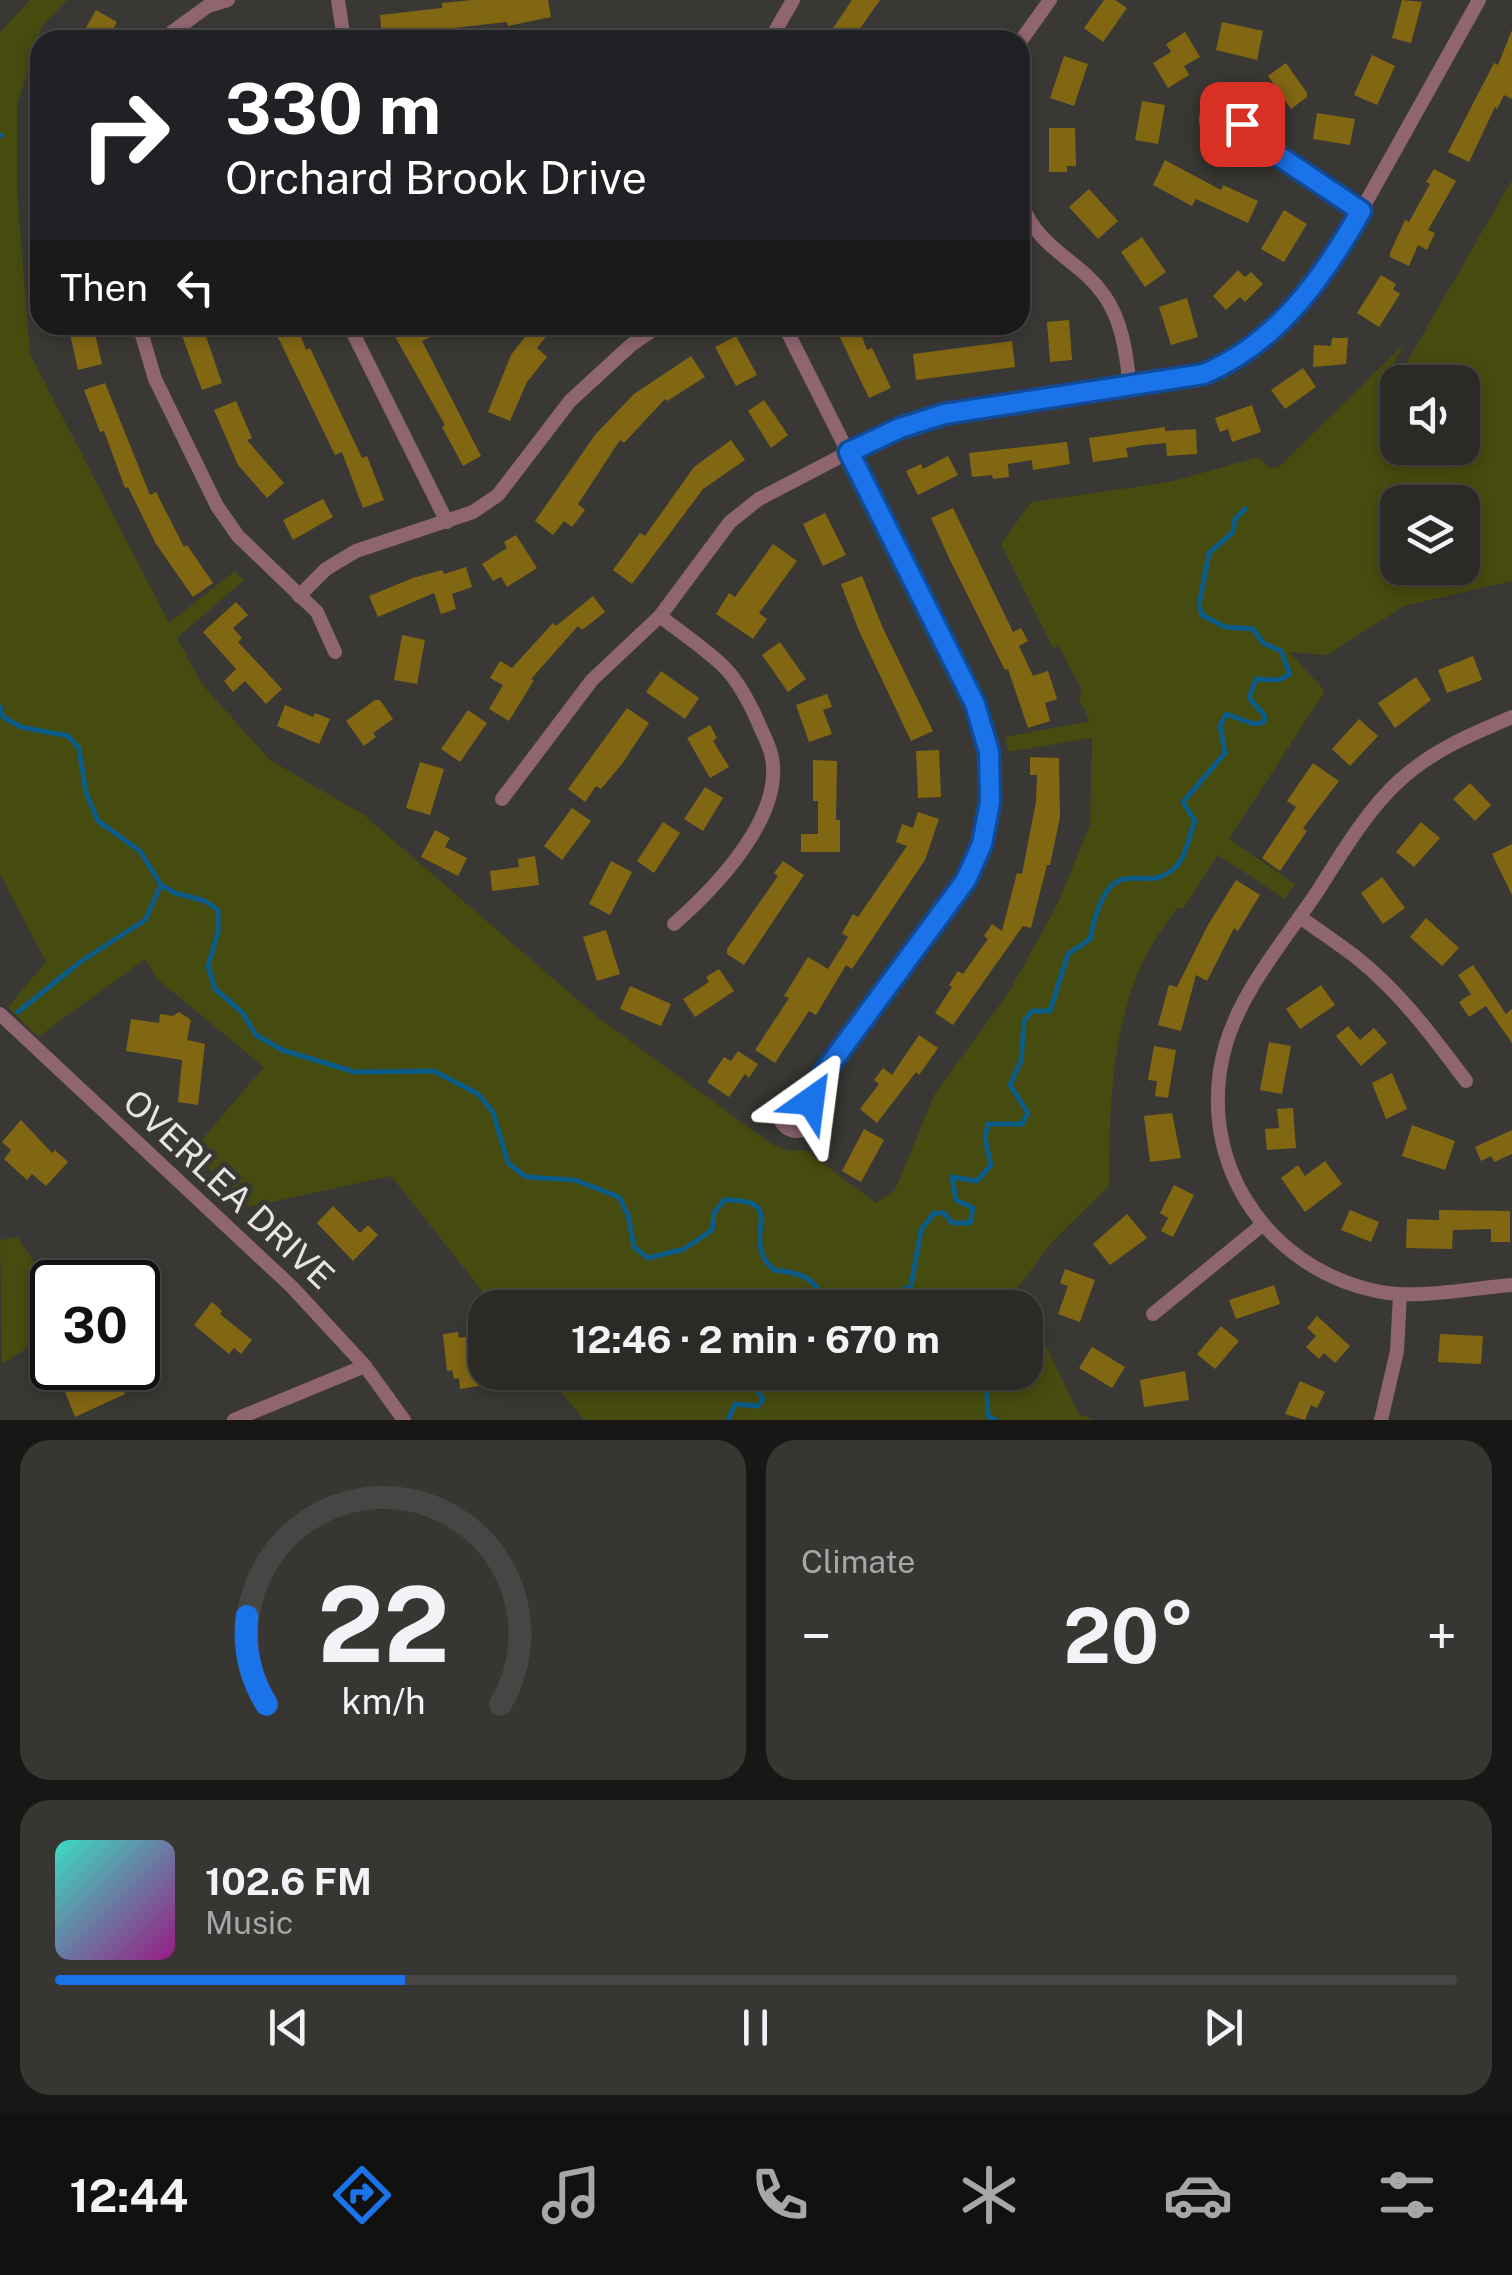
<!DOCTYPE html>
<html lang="en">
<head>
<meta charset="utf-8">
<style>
  :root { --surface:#2b2a27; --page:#373633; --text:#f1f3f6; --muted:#a6a7a7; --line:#474644; --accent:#1a73e8 }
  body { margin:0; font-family:"Public Sans",sans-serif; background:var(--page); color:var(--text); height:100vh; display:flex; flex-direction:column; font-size:38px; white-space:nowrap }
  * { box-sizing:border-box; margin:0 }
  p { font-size:32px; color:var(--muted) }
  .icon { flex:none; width:55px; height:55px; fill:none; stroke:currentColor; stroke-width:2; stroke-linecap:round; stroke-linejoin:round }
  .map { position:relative; height:1420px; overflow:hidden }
  .drawer { display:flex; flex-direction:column; gap:20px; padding:20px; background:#181715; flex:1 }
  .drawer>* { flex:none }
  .guide { position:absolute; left:30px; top:30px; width:1000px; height:305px; border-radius:30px; box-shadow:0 5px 15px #0003,0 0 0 2px var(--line); background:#202124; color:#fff; overflow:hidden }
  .buttons { position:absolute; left:1380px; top:365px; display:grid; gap:20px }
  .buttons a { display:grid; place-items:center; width:100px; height:100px; border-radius:20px; background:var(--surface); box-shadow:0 5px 15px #0003,0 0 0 2px var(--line); font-size:50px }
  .speed { position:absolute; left:30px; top:1260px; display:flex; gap:20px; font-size:50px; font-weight:700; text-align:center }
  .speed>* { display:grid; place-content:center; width:130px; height:130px; border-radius:50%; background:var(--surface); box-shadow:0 5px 15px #0003,0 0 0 2px var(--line); line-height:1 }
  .speed .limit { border:5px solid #111; border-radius:15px; background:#fff; color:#111 }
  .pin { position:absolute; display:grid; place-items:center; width:85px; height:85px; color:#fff; margin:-42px; border-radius:20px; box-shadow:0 5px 15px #0006 }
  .me { position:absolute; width:110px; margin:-55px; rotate:31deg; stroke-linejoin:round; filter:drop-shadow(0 0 8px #0008) }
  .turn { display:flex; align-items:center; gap:35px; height:210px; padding:0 30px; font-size:45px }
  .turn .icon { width:130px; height:130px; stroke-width:2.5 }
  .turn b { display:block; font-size:70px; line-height:85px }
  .then { display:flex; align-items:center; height:95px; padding:0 30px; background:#0003; gap:20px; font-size:38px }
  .big { font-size:75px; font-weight:700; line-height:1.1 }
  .drawer .tile { flex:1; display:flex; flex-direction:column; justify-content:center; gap:15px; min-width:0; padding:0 35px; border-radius:30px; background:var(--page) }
  .drawer .dial { align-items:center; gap:0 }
  .dial svg { height:260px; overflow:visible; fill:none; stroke:var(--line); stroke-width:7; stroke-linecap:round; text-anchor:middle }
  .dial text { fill:var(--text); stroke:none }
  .song { display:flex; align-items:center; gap:30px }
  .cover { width:120px; height:120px; border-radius:15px; background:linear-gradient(135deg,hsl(170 70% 55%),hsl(310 70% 35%)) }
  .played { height:10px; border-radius:5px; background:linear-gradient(90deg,var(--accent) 25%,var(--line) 25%) }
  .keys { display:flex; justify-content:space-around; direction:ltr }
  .heat { display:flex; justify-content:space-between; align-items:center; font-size:55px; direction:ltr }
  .drawer .tiles { flex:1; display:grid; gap:20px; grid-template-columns:1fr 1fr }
  .tile:last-child { grid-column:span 2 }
  .trip { position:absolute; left:468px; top:1290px; width:575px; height:100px; border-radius:30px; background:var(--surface); box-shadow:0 5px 15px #0003,0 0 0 2px var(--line); font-weight:700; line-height:100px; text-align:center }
  .tab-bar { display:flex; height:160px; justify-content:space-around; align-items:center; background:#111110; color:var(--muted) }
  .tab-bar .icon { width:70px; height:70px }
  .tab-bar .active { color:var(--accent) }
  .tab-bar b { font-size:45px; color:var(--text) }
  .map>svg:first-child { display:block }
  .green { fill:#464b0f; fill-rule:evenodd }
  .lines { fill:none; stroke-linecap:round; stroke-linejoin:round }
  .stream { stroke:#0b5c89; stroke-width:5 }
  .building { fill:#826713 }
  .street { stroke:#8f6570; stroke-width:14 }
  .route-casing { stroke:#114b97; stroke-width:25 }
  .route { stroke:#1a73e8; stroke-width:18 }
  .labels { text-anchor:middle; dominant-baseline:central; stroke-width:10; stroke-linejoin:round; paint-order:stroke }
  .street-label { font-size:35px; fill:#e6e5e3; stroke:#393834 }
</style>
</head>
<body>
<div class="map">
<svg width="1512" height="1420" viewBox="0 0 1512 1420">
  <rect width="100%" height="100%" fill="#393834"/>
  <g class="green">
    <path d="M30 0H67L42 26 17 105V189L30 354 169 623 235 571 244 580 177 638 201 683 270 760 364 815 600 1019 773 1145 790 1151 805 1150 876 1203 895 1190 934 1095 1009 992 1058 903 1090 824 1092 738 1008 752 1005 737 1090 721 1079 699 1082 690 1058 645 1054 650 1001 544 1031 502 1170 482 1258 457 1270 468 1279 467 1404 344 1379 391 1401 372 1512 180V581L1404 606 1327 655 1289 652 1325 691 1229 839 1295 884 1285 899 1218 855 1183 909 1177 908C1167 923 1155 938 1147 954 1110 1025 1110 1108 1109 1186L1052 1242 1018 1288 1079 1414 1094 1420H584L546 1373 1025 1372V1308L495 1307 391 1176 248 1207 192 1151 264 1067 157 979 145 959 38 1037 8 1007 46 962 0 874V32ZM1462 382V448H1398V382ZM1398 502H1462V568H1398Z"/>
    <path d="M17 1237 52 1288V1333L2 1364 0 1240Z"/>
  </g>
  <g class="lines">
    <g class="stream">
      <path d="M0 136 1 135"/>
      <path d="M0 707 3 717 21 727 68 736 79 748 86 793 98 821 140 851 161 885 175 893 205 901 218 910V932L208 966 215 989 242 1012 256 1035 282 1050 355 1072 434 1071 478 1094 493 1112 508 1163 526 1177 575 1180 619 1197 628 1215 634 1247 648 1258 684 1249 712 1230 714 1213 724 1200C784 1199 750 1228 763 1256 765 1262 770 1265 774 1270 806 1274 809 1276 828 1302L826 1308"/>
      <path d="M18 1012 80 962 145 920 161 885"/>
      <path d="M899 1308 894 1304 902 1290 911 1286 921 1230 934 1213H944L952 1223H970L973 1208 956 1200 952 1177 977 1181 991 1165 985 1138 988 1124H1022L1028 1113 1010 1085 1021 1061 1024 1021 1032 1011H1050L1068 954 1090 939C1111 837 1144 904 1178 864 1187 854 1190 833 1195 821L1183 802 1225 753 1220 726 1226 714 1254 724 1264 722 1265 716 1249 698 1256 679 1279 680 1290 674 1281 651 1263 643 1253 629 1225 627 1202 615 1199 605 1209 553 1233 532 1235 519 1245 509"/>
      <path d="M914 1372H920"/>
      <path d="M947 1372 965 1376 987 1391 988 1416 996 1420"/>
      <path d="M763 1375 791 1383 826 1372"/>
      <path d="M728 1420 735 1404 758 1406 763 1399 759 1393 763 1376"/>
    </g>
  </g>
  <g class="building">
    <path d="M472 0H548L551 17 508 26 507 22 427 31V35L409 37V40H382L380 15 442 8V3Z"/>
    <path d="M852 0H880L852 40H825Z"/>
    <path d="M1104 0H1115L1127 8 1103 42 1084 28Z"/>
    <path d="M1402 0 1422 2 1411 43 1392 38Z"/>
    <path d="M96 10 117 22 107 40H79Z"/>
    <path d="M1222 22 1263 31 1257 60 1216 50Z"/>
    <path d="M1512 30V99L1504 95 1497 109 1495 107 1469 162 1448 152 1494 63 1498 65Z"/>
    <path d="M1185 32 1200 57 1184 66 1189 75 1168 88 1153 63 1171 52 1166 44Z"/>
    <path d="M1372 55 1395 66 1377 105 1354 95Z"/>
    <path d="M1064 56 1088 64 1074 106 1050 98Z"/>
    <path d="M1286 63 1307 93V97L1291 109 1268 76Z"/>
    <path d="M1142 101 1165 105 1158 144 1135 140Z"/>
    <path d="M1317 113 1355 119 1350 145 1313 139Z"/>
    <path d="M1049 128H1075L1076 166H1067V172H1049Z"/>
    <path d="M1165 160 1221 190 1223 185 1258 201 1248 223 1196 199 1192 206 1153 185Z"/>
    <path d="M1434 169 1456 181 1428 230 1435 233 1427 250 1418 245 1409 266 1390 257V253L1405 220 1409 222 1430 184 1426 182Z"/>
    <path d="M1089 189 1118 221 1098 239 1069 207Z"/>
    <path d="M1284 210 1307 224 1284 262 1261 249Z"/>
    <path d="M1142 237 1166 272 1145 287 1121 252Z"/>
    <path d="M1238 270 1245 277 1251 272 1263 284 1245 302 1240 297 1226 310 1213 296Z"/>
    <path d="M1381 275 1396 284 1393 289 1400 294 1379 327 1357 313Z"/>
    <path d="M1187 298 1198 337 1171 345 1159 307Z"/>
    <path d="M1069 320 1072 360 1050 362 1047 322Z"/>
    <path d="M68 325H93L102 364 78 370Z"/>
    <path d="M178 325H202L222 383 202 390Z"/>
    <path d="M272 325H297L306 350 310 348 362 458 367 456 384 500 363 508 342 452 335 455Z"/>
    <path d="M410 325H455L422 341 481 456 463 466 442 427 445 425 393 333Z"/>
    <path d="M534 325H555L537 348 547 357 527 382 510 421 488 412 511 355Z"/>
    <path d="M834 325H858L867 350 872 348 891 388 869 398Z"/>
    <path d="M736 336 757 375 736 386 715 347Z"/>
    <path d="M1332 338H1348L1346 364 1313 367 1314 345 1331 346Z"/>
    <path d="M1012 341 1015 367 916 380 913 354Z"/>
    <path d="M691 356 705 377 667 401 665 399 624 443 620 440 578 504 585 510 572 527 564 521 553 535 535 521 595 435 634 394Z"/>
    <path d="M1303 368 1316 387 1285 409 1271 390Z"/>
    <path d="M105 383 150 495 156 492 184 547 187 545 213 583 193 597 156 544 128 487 125 488 104 431 100 432 84 390Z"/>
    <path d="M764 400 788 435 771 448 748 411Z"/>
    <path d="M236 401 252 438 247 440 284 483 267 498 238 465 214 410Z"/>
    <path d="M1252 405 1261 432 1232 442 1228 429 1220 432 1215 418Z"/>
    <path d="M1165 427V431L1196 429 1197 454 1167 456 1166 443 1143 445 1126 448 1128 457 1093 462 1089 438Z"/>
    <path d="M731 440 745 460 703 489 632 584 613 570 640 533 645 536 694 467Z"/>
    <path d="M1067 442 1070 464 1033 470 1032 460 1008 464 1009 477 993 479 992 475 972 477 969 453Z"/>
    <path d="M948 456 958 475 918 495 906 471 921 464 923 469Z"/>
    <path d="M323 499 333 517 293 540 283 520Z"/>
    <path d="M953 508 1013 632 1021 628 1028 641 1019 646 1033 676 1048 671 1057 699 1045 703 1050 721 1028 728 1008 669 1005 670 950 560 931 518Z"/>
    <path d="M825 513 846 555 823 566 803 524Z"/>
    <path d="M516 535 537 568 507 587 501 577 493 581 482 564 507 548 504 542Z"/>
    <path d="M773 544 797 561 759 613 767 619 753 639 716 614 729 593 735 597Z"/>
    <path d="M466 567 472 587 452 594 456 609 441 614 434 593 378 617 369 596 413 578 442 570 444 574Z"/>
    <path d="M862 576 882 626 933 731 911 741 859 631 841 584Z"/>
    <path d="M593 596 605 612 582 630 578 626 531 679 534 680 509 721 489 709 503 685 490 678 500 661 512 668 553 623 556 626Z"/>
    <path d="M236 602 248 615 233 628 242 638 238 642 282 689 266 704 245 681 233 692 224 681 236 669 203 632Z"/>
    <path d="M402 635 425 640 417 684 394 680Z"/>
    <path d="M780 642 806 679 788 692 762 655Z"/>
    <path d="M1473 656 1482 680 1447 693 1438 670Z"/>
    <path d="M661 671 699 698 685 719 646 692Z"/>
    <path d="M1416 677 1431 700 1395 728 1378 703Z"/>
    <path d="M827 694 832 707 823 710 832 734 809 742 796 705Z"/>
    <path d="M375 700H380L393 719 373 733 376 737 364 746 346 721Z"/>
    <path d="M285 705 313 717 315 713 330 719 319 744 277 726Z"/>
    <path d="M627 708 649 723 622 764 601 789 596 786 585 802 568 789Z"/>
    <path d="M468 710 487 723 460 762 441 749Z"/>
    <path d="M1359 719 1378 736 1350 766 1332 749Z"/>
    <path d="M710 725 717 738 713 741 729 767 710 778 687 738Z"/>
    <path d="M939 750 941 797 918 798 916 751Z"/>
    <path d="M1030 757 1059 758 1060 817 1050 865H1047L1031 928 1023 926 953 1025 935 1013 952 987 949 985 958 971 963 974 988 939 984 936 992 924 1002 931 1017 873 1022 874 1036 802 1037 775H1030Z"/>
    <path d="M813 760 837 761 836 820H840V852H801V834H818V801H813Z"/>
    <path d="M420 762 444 769 430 815 406 808Z"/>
    <path d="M1313 763 1339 781 1303 828 1307 831 1280 871 1262 858 1296 807 1287 801Z"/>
    <path d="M1470 783 1491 805 1475 821 1453 799Z"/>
    <path d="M705 787 723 798 703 831 684 819Z"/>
    <path d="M572 808 591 821 562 860 544 846Z"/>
    <path d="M918 812 939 819 925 860 852 969 846 965 816 1015 809 1011 775 1063 755 1050 789 998 784 996 808 957 828 969 848 937 842 933 853 914 858 917 907 846 896 842 902 824 913 828Z"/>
    <path d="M663 822 680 833 654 873 637 861Z"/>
    <path d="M1421 822 1440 838 1414 867 1396 852Z"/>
    <path d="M435 830 450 838 445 847 467 858 458 876 421 857Z"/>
    <path d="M1512 844V895L1492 854Z"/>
    <path d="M535 856 539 885 492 891 490 871 519 867 518 859Z"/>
    <path d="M611 861 632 872 610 915 589 904Z"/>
    <path d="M783 861 804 875 744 965 727 954V949L778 876 774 873Z"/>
    <path d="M1382 877 1405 908 1383 924 1361 893Z"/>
    <path d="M1236 880 1260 895 1238 931 1234 928 1207 981 1196 975 1181 1031 1158 1025 1169 985 1177 987 1208 925Z"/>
    <path d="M1426 918 1459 948 1442 966 1410 937Z"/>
    <path d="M606 930 620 974 597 981 583 937Z"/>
    <path d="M1473 965 1506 1014 1512 1009V1043L1486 1006 1469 1017 1459 1002 1471 994 1458 975Z"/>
    <path d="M719 969 734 991 695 1017 683 999 709 982 706 977Z"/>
    <path d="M1321 985 1335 1005 1300 1029 1286 1009Z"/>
    <path d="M630 986 671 1004 661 1026 620 1009Z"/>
    <path d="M179 1012 191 1020 187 1040 205 1044 198 1105 178 1102 182 1060 126 1051 131 1019 159 1023 160 1014 173 1016Z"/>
    <path d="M1348 1026 1360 1040 1374 1028 1387 1043 1361 1066 1336 1036Z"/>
    <path d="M919 1035 938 1048 919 1075 916 1072 877 1123 860 1109 879 1084 874 1080 883 1068 892 1075Z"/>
    <path d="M1269 1042 1291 1046 1282 1094 1260 1090Z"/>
    <path d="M1154 1046 1176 1050 1168 1098 1155 1096 1157 1081 1148 1080Z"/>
    <path d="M738 1051 758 1064 749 1078 745 1074 729 1097 707 1082 724 1057 731 1061Z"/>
    <path d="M1392 1073 1407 1109 1386 1119 1372 1083Z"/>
    <path d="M1293 1108 1296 1148 1267 1150 1265 1129 1279 1128 1277 1109Z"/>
    <path d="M1172 1113 1181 1158 1150 1162 1144 1116Z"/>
    <path d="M21 1120 52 1153 55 1150 68 1162 46 1186 32 1174 27 1180 4 1159 11 1150 2 1142Z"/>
    <path d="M1412 1125 1455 1141 1445 1170 1402 1156Z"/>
    <path d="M864 1129 884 1140 861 1182 842 1171Z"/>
    <path d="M1512 1130V1154L1494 1162 1491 1156 1481 1161 1475 1147Z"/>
    <path d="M1325 1161 1342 1184 1305 1212 1281 1178 1298 1165 1305 1176Z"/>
    <path d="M1174 1185 1194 1195 1173 1237 1161 1231 1168 1218 1160 1213Z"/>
    <path d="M333 1206 360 1233 368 1225 378 1235 353 1261 317 1223Z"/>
    <path d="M1350 1210 1379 1222 1371 1242 1341 1230Z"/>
    <path d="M1439 1210 1510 1211V1242H1491V1229L1453 1230 1452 1249 1406 1248 1407 1219 1439 1220Z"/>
    <path d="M1127 1214 1147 1238 1110 1265 1093 1244Z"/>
    <path d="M1065 1269 1095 1280 1080 1322 1058 1314 1068 1286 1060 1283Z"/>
    <path d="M1274 1285 1280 1304 1236 1319 1229 1300Z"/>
    <path d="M212 1302 222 1311 220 1314 252 1340 241 1354 234 1348 229 1354 194 1325Z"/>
    <path d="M1317 1316 1350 1346 1335 1363 1324 1353 1319 1359 1306 1347 1316 1336 1307 1328Z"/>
    <path d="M1221 1326 1239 1341 1215 1369 1197 1354Z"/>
    <path d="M458 1332 459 1338 471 1336 474 1352H477L479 1386 460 1389 459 1378 454 1379 452 1370 447 1371 443 1334Z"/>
    <path d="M1440 1334 1483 1336 1481 1364 1438 1362Z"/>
    <path d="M1092 1347 1125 1367 1112 1388 1079 1368Z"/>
    <path d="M90 1368H105L110 1379 118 1376 125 1394 75 1417 60 1379Z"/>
    <path d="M1185 1371 1189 1400 1144 1407 1140 1380Z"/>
    <path d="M1300 1381 1325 1392 1317 1408 1311 1405 1305 1420 1285 1414Z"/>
  </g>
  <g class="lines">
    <g class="street">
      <path d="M338 0 344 40"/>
      <path d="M161 40 208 6 228 0"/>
      <path d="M770 40 793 0"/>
      <path d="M1020 42 1050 0"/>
      <circle cx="1224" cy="120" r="18"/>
      <path d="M1240 130 1361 211"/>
      <path d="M1020 201C1041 253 1077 257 1104 295 1123 322 1126 354 1130 386"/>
      <path d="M139 325 155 379 217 506 238 536 317 612 335 652"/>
      <path d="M349 325 447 522"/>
      <path d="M784 325 975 705C996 775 995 813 966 881L807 1097"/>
      <path d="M299 596 326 569 356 551 473 512 498 495 570 401 631 345 660 325"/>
      <path d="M660 616C681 633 708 650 726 669 740 684 750 704 758 722 763 734 770 746 772 758 783 818 715 888 674 924"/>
      <path d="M1512 717C1472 734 1433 750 1400 780 1365 812 1341 855 1315 895 1284 941 1242 990 1226 1044 1193 1156 1263 1267 1376 1291 1415 1300 1471 1288 1512 1285"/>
      <path d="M502 799 592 680 660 616 730 522 759 499 849 452 920 420 968 410 1180 379 1229 363 1259 343 1297 304 1337 254 1479 0"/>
      <path d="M1300 917C1319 931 1339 944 1357 958 1401 993 1433 1037 1466 1081"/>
      <path d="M0 1014 292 1287 365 1366 404 1420"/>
      <circle cx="797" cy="1113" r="18"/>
      <path d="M1153 1314 1262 1225"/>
      <path d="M234 1420 365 1366"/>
      <path d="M1381 1420 1397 1351 1400 1294"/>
    </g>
  </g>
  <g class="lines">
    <defs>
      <path id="route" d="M811 1101 806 1097 966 880 982 844 990 802 989 752 975 704 849 452 900 428 944 414 1204 374C1277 343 1323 278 1361 211L1240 130 1242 124"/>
    </defs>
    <use href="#route" class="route-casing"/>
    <use href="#route" class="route"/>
  </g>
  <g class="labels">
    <g class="street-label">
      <text transform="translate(229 1189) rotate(43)">OVERLEA DRIVE</text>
    </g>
  </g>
</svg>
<div class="buttons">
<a><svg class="icon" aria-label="sound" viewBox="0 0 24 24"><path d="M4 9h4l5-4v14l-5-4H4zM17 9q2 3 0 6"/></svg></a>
<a><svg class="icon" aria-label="layers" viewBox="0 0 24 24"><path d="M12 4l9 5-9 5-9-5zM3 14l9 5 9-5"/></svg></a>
</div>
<div class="speed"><div class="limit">30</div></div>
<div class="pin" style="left:1242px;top:124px;background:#d93025"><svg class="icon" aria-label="arrive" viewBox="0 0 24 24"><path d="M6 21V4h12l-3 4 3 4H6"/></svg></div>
<svg class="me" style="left:811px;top:1101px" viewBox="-20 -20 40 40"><path d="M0-17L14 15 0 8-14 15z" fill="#1a73e8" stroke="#fff" stroke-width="4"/></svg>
<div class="trip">12:46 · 2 min · 670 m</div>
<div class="guide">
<div class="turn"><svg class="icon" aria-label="right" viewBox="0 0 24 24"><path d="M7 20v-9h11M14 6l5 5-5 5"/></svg><div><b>330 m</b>Orchard Brook Drive</div></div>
<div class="then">Then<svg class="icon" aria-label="left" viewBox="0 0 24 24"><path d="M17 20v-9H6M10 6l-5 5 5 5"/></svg></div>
</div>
</div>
<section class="drawer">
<div class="tiles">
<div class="tile dial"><svg viewBox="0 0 100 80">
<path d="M14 69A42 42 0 1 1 86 69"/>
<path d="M14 69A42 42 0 0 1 8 42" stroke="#1a73e8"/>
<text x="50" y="56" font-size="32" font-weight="700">22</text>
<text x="50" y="72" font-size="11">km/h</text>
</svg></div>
<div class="tile"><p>Climate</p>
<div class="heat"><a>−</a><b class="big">20°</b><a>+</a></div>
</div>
<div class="tile">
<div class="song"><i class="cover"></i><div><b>102.6 FM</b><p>Music</p></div></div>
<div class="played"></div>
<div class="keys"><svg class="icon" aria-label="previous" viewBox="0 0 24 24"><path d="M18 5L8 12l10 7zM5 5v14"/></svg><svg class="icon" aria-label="pause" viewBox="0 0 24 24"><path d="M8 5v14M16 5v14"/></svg><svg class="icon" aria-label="next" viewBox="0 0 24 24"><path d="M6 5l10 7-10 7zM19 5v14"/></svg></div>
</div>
</div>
</section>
<nav class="tab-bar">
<b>12:44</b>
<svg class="icon active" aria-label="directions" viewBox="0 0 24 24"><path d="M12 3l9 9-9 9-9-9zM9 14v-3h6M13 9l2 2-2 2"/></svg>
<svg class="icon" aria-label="music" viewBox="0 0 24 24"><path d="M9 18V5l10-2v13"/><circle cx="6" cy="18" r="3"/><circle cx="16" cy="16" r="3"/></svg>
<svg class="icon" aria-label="phone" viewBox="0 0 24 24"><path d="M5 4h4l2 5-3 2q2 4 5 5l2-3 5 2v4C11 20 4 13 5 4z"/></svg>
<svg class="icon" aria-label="climate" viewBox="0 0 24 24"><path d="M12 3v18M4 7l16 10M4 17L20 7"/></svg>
<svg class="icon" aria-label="car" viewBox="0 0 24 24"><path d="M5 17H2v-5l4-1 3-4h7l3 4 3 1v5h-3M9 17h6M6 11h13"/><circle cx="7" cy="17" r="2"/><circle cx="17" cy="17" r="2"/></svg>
<svg class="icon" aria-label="filters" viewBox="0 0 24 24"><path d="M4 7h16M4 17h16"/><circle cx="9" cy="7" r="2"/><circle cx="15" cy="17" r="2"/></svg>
</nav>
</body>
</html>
